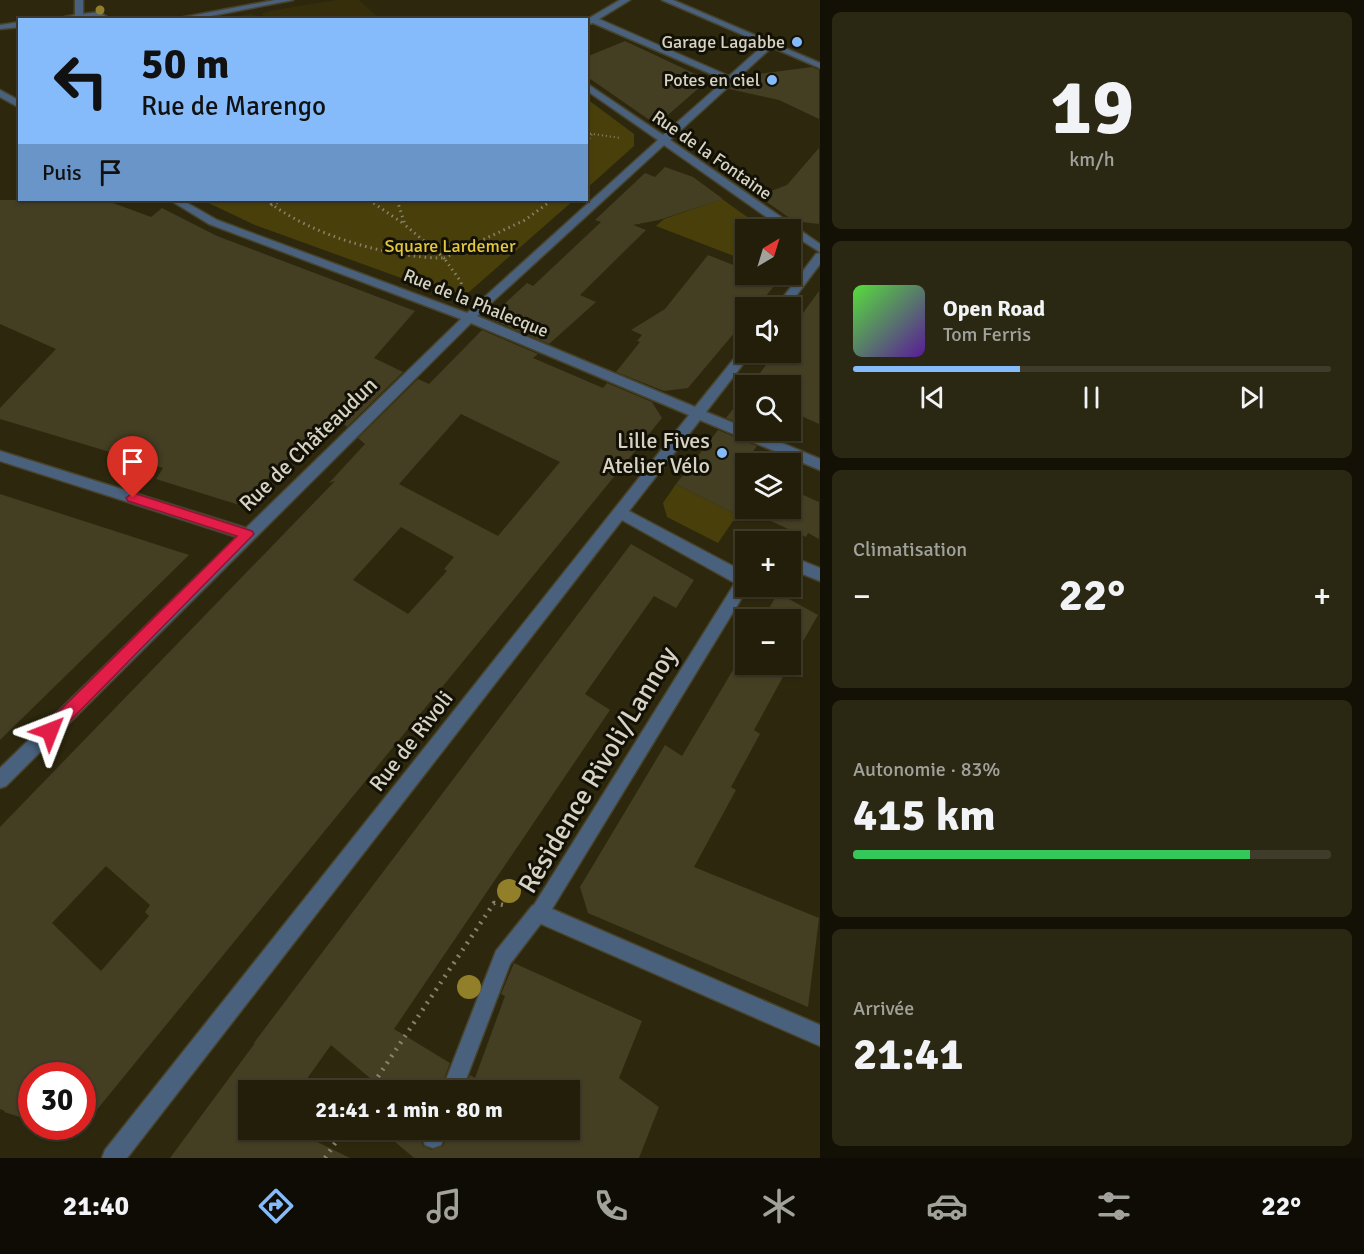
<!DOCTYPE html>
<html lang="fr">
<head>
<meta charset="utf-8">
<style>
  :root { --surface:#221e0a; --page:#2a2713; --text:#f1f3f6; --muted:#a2a29c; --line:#3f3c2b; --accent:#85bbfb }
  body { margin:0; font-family:Signika,sans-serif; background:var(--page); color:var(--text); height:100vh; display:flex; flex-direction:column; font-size:22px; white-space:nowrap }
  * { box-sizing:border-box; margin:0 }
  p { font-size:20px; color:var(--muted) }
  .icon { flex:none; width:33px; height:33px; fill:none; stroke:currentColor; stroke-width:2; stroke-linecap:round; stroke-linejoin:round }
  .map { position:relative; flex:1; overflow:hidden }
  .sheet { display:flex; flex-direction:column; gap:12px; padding:12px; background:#131006; width:544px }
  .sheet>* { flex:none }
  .hud { position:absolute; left:18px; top:18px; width:570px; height:183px; border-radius:0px; box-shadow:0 2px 4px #0004,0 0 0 2px var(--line); background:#85bbfb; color:#111; overflow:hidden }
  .needle { width:39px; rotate:38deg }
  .fabs { position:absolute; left:735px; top:219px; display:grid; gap:12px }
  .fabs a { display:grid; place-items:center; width:66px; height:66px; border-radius:0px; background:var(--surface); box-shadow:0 2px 4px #0004,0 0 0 2px var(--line); font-size:30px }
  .speed { position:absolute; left:18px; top:1062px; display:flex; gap:12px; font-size:30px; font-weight:700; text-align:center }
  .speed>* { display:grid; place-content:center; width:78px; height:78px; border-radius:50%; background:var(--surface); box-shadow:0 2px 4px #0004,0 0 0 2px var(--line); line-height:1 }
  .speed .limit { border:9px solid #d22; background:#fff; color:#111 }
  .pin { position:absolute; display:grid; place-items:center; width:51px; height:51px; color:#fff; margin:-62px -26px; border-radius:50% 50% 50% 0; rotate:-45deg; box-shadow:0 0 6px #0007 }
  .pin .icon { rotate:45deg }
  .me { position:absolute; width:66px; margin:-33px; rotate:45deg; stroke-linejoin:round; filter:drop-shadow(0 0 4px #0008) }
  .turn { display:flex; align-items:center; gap:21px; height:126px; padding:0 24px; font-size:27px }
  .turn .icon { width:78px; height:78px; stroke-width:2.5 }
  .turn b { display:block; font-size:42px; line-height:51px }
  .then { display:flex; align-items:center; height:57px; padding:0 24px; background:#0003; gap:12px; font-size:22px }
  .big { font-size:45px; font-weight:700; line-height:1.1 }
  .sheet .widget { flex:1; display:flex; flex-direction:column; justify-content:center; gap:9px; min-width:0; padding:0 21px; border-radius:9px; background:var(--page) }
  .sheet .dial { align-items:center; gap:0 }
  .dial b { font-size:78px; line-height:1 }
  .song { display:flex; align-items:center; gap:18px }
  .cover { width:72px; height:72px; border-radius:9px; background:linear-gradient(135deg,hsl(110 70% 55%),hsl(270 70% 35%)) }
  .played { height:6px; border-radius:3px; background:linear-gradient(90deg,var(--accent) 35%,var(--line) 35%) }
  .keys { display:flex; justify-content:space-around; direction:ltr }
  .heat { display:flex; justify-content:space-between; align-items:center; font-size:33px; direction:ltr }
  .charge { height:9px; border-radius:4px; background:linear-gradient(90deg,#34c759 83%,var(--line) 0) }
  .trip { position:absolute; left:238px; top:1080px; width:342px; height:60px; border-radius:0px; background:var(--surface); box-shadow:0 2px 4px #0004,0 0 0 2px var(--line); font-weight:700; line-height:60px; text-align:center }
  .tab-bar { display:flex; height:96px; justify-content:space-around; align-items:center; background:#0e0c04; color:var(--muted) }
  .tab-bar .icon { width:42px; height:42px }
  .tab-bar .on { color:var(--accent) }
  .tab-bar b { font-size:27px; color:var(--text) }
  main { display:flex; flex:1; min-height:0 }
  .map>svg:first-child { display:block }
  .built { fill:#362e0b }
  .green { fill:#493f0b }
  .building { fill:#443e23; fill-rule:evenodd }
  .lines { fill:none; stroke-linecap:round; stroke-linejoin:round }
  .service-casing { stroke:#48432a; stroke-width:3 }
  .pedestrian-casing { stroke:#48432a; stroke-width:3 }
  .minor-casing { stroke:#48432a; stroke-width:3 }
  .tertiary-casing { stroke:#48432a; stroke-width:3 }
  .path-far2 { stroke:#86826d; stroke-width:2; stroke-dasharray:1 3; stroke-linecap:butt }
  .path-far1 { stroke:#86826d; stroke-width:3; stroke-dasharray:1.5 4; stroke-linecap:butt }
  .path { stroke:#86826d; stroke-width:4.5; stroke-dasharray:2 6; stroke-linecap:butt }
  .service { fill:#49617d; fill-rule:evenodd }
  .pedestrian { fill:#49617d; fill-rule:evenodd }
  .minor { fill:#49617d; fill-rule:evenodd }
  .tertiary { fill:#49617d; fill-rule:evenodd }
  .tree { fill:#917f2a }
  .route { fill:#e11d48; stroke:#92132f; stroke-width:1.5 }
  .poi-dot { fill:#85bbfb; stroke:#131106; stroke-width:2 }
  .labels { text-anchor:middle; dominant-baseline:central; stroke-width:6; stroke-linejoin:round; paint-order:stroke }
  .far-poi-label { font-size:18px; fill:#d6d3c4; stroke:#131106; text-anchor:end }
  .far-street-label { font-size:18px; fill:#d6d3c4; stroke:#131106 }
  .far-park-label { font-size:18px; fill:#e2c741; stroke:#131106 }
  .poi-label { font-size:22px; fill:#d6d3c4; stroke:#131106; text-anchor:end }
  .street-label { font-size:22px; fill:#d6d3c4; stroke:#131106 }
  .near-street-label { font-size:27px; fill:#d6d3c4; stroke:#131106 }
</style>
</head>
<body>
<main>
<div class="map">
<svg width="820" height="1158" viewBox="0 0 820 1158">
  <rect width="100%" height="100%" fill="#2d280d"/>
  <path class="built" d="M337 0H359L380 19H219L251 14 260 17H265L262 14 268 11Z"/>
  <g class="green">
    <path d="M587 99 634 134V146L587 188Z"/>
    <path d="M722 199 764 229 746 230 745 251 740 249 734 256 656 226 664 219Z"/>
    <path d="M202 200H574L469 292 448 295 255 225Z"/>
    <path d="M676 484 737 515 718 543 667 517 663 503Z"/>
  </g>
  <g class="building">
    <path d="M625 41 657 56 708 80 661 121H651L586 76V57Z"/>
    <path d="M812 67 819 70V119L779 100 729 89 744 76Z"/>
    <path d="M819 148V224L794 221 758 196 787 185Z"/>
    <path d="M665 167 693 177 723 199 659 220 633 225 646 230 580 295 596 302 549 344 492 320 501 310 500 308 527 283 533 286 601 222 595 220 645 173 655 177Z"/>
    <path d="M0 200H105L151 217 162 208 217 236 415 311 374 358 403 372 347 427 333 414 244 502 236 504 156 479 163 468 0 419V408L56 349 0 324Z"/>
    <path d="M708 255 746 270V274H784L756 308H746V319L688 388 664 391 616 372 640 342 637 341 642 335 631 330 665 309Z"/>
    <path d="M819 291V424L790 411V386H751L775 352H790V331Z"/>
    <path d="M482 330 538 354 533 358 603 388 607 383 652 402 662 418 86 1123 82 1124V1076H32V1121L4 1112 5 1111 0 1109V827L335 481 329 483 365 444 358 438 418 379 429 384ZM461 414 560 462 498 536 399 484ZM401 527 454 557 444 569 447 571 408 614 353 580ZM106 866 150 905 145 912 149 916 101 971 52 923Z"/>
    <path d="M746 392V425L726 418Z"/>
    <path d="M718 430 757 446 741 467 746 469V508H790V489L819 502V539L808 533 806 537 742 508 737 515 676 484Z"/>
    <path d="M0 494 189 555 0 740Z"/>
    <path d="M631 544 694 580 676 608 654 596 585 694 610 710 394 1029 450 1063 440 1090H384L331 1045 299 1090H249V1130H293L350 1158H170L255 1043 253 1044Z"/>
    <path d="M778 593 818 615 790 664V620H762Z"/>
    <path d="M746 648V664H790L754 730 760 734 731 787 736 790 694 867 819 918 808 1007 588 913 580 887 665 745 682 756Z"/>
    <path d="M514 963 642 1021 619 1078 659 1107 639 1158H414L381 1130H423L420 1138 423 1146 432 1150 443 1146 449 1130H570V1090H464L470 1075 475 1078 505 996 501 994Z"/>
  </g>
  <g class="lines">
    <defs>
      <g id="service">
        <path d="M539 903 546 906 549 913 510 964 462 1090H442L496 951 532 906Z"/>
        <path d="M425 1130H447L441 1145 433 1148 425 1145 422 1137Z"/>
      </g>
      <g id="pedestrian">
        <path d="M75 0H83V14L99 12 112 20H102L98 17 50 20 75 15Z"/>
        <path d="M275 0H293L190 20H169Z"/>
        <path d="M20 22V27L0 29V25Z"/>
      </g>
      <g id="minor">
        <path d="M620 0H630L599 19 729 76 766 43H772V47L670 140 820 244V252L790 233V230H785L664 145 477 316 695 407 742 349 746 348V352H752L750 355 706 412 746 428V430H751L820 459V470L700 420 629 511 746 573V586H749L552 909 820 1025V1046L532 920 529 913 735 583 622 520 127 1158H102L105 1150 689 415 471 323 6 786 0 788V768L237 537 0 461V451L246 528 461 319 209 224 170 200H182L217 220 467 313 658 140 586 90V83L663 135 725 80 593 23 586 25V20Z"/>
        <path d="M0 90 20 101V108L0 97Z"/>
        <path d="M820 253V264L787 308H775L816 254Z"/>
        <path d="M790 556 820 568V581L790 569Z"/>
      </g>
      <path id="tertiary" d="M662 0H673L820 63V68Z"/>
    </defs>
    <use href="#service" class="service-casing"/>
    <use href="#pedestrian" class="pedestrian-casing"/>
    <use href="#minor" class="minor-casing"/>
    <use href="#tertiary" class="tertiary-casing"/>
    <g class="path-far2">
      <path d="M586 133 621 138"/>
      <path d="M586 146 592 134"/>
    </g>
    <g class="path-far1">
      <path d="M266 200C310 235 389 258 444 258L461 282 463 293"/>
      <path d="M369 200 404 224"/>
      <path d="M397 200 405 225 444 258 525 220 552 200"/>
      <path d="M271 205 284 200"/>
    </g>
    <g class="path">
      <path d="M369 1090 494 903 508 906"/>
      <path d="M325 1158 344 1130"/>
    </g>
    <use href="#service" class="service"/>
    <use href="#pedestrian" class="pedestrian"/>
    <use href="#minor" class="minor"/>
    <use href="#tertiary" class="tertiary"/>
  </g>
  <g class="tree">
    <circle cx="100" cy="10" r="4.5"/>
    <circle cx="509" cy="891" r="12"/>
    <circle cx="469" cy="987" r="12"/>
  </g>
  <path class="route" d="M133 493 252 531 254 534 55 736 50 738 44 736 42 731 44 726 237 536 128 501 126 498Z"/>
  <g class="poi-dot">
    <circle cx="797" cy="42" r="6"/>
    <circle cx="772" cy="80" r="6"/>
    <circle cx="722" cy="453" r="6"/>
  </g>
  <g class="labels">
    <g class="far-poi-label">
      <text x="785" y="42">Garage Lagabbe</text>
      <text x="760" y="80">Potes en ciel</text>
    </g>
    <g class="far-street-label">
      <text transform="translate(712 155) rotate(35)">Rue de la Fontaine</text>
      <text transform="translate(476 303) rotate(22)">Rue de la Phalecque</text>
    </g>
    <g class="far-park-label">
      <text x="450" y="246">Square Lardemer</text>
    </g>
    <g class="poi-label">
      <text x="710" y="440">Lille Fives<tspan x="710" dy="25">Atelier Vélo</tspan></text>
    </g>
    <g class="street-label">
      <text transform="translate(308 444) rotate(-44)">Rue de Châteaudun</text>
      <text transform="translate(411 741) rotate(-52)">Rue de Rivoli</text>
    </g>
    <g class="near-street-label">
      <text transform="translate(598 770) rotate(-59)">Résidence Rivoli/Lannoy</text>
    </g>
  </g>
</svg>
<div class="fabs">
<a><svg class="needle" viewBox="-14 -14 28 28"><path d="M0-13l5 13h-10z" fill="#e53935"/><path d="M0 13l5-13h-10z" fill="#a2a29c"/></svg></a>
<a><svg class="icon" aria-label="sound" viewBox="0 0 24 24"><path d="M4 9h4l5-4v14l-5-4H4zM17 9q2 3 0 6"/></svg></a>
<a><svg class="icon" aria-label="search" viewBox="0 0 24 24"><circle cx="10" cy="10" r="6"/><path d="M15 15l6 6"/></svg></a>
<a><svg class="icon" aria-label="layers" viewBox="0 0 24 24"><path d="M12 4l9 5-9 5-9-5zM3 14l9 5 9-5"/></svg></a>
<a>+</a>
<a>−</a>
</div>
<div class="speed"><div class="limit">30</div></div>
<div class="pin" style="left:133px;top:498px;background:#d93025"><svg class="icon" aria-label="arrive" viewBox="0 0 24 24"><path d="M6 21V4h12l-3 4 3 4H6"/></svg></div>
<svg class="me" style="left:50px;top:731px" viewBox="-20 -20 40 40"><path d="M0-17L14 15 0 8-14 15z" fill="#e11d48" stroke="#fff" stroke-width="4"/></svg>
<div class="trip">21:41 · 1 min · 80 m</div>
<div class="hud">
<div class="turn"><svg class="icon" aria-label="left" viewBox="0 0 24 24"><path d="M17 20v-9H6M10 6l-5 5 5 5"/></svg><div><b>50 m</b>Rue de Marengo</div></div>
<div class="then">Puis<svg class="icon" aria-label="arrive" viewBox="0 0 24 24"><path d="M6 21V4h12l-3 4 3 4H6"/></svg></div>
</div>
</div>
<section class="sheet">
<div class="widget dial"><b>19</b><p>km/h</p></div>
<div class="widget">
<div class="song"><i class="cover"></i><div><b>Open Road</b><p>Tom Ferris</p></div></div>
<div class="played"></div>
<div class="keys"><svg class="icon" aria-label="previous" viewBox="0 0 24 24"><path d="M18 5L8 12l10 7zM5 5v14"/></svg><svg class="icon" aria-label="pause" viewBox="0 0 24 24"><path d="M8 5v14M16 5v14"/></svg><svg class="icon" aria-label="next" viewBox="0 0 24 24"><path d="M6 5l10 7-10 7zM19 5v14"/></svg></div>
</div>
<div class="widget"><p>Climatisation</p>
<div class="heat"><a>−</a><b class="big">22°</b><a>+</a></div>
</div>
<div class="widget"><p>Autonomie · 83%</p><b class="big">415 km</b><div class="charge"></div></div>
<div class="widget"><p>Arrivée</p><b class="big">21:41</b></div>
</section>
</main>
<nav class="tab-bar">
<b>21:40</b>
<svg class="icon on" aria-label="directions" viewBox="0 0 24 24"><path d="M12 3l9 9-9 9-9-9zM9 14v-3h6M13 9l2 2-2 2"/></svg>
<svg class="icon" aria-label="music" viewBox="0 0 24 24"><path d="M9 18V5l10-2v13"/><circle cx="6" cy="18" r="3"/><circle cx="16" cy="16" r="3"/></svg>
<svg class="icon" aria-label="phone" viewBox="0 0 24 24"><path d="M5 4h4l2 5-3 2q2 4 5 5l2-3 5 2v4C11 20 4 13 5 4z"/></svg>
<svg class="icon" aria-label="climate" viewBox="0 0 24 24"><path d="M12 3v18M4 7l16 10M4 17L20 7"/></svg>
<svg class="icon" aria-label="car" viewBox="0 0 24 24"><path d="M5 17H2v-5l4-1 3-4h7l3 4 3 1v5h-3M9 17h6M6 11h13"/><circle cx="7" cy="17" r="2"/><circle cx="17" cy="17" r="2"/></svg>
<svg class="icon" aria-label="filters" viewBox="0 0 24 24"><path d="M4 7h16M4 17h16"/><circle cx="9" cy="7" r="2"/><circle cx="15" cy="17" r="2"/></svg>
<b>22°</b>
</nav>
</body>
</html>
